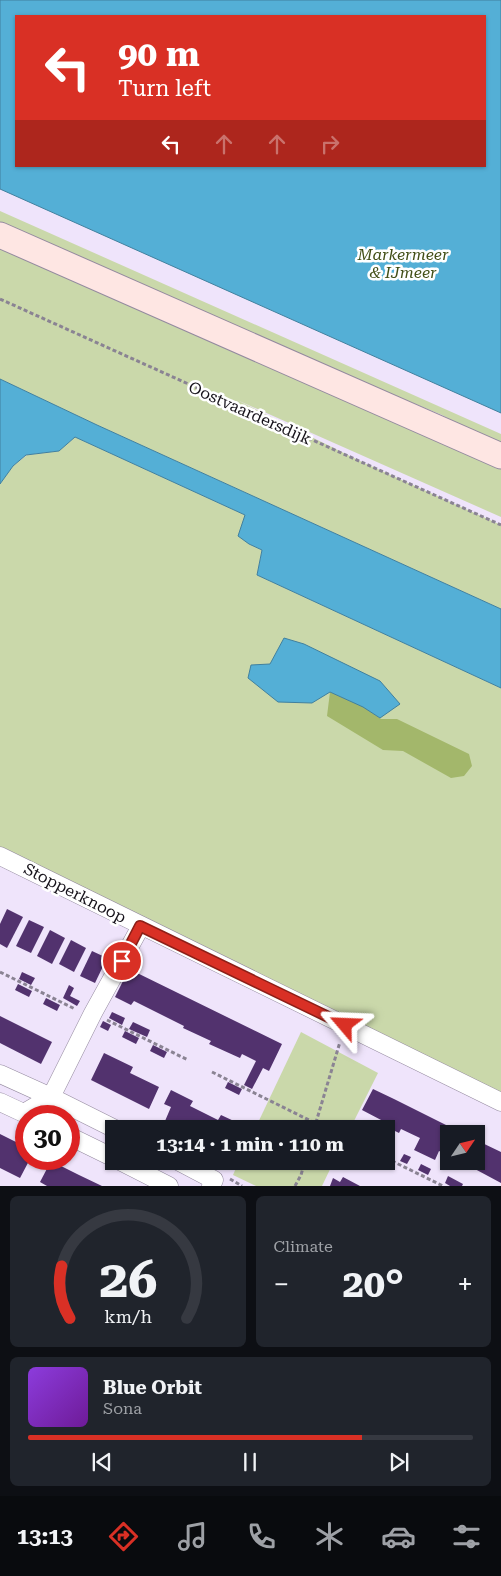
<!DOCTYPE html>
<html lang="en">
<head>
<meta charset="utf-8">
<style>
  :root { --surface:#171b24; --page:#20242c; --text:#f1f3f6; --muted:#9ea1a6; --line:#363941; --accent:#d93025 }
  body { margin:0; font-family:"Roboto Serif",serif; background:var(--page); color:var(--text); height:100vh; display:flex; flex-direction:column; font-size:19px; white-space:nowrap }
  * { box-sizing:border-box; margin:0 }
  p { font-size:16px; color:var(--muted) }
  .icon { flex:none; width:28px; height:28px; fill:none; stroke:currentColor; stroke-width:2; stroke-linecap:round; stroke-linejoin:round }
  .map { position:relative; height:1186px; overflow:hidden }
  .panel { display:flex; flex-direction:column; gap:10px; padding:10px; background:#0d0f14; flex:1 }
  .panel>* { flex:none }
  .hud { position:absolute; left:15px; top:15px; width:471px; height:152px; border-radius:0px; box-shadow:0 1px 4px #0004; background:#d93025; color:#fff; overflow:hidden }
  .needle { width:32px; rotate:55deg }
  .buttons { position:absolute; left:440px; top:1125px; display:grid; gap:10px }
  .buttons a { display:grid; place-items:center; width:45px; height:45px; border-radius:0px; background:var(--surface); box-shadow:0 1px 4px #0004; font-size:25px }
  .speed { position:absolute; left:15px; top:1105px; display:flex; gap:10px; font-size:25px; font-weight:700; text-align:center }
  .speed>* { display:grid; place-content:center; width:65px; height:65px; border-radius:50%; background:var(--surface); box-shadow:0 1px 4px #0004; line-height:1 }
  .speed .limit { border:8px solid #d22; background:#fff; color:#111 }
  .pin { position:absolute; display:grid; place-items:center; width:42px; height:42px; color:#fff; margin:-21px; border:2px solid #fff; border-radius:50%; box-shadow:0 1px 5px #0007 }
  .me { position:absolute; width:55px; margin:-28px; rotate:296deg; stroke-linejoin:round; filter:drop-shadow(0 0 4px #0008) }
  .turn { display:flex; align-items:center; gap:18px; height:105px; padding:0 20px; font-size:22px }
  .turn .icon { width:65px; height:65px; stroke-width:2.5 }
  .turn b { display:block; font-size:35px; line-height:42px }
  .lanes { display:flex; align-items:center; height:48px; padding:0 20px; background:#0003; justify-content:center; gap:25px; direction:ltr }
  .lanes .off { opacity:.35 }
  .big { font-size:38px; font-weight:700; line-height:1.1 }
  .panel .card { flex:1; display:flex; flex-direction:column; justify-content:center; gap:8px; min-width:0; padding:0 18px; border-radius:8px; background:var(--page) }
  .panel .dial { align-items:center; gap:0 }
  .dial svg { height:130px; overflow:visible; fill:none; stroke:var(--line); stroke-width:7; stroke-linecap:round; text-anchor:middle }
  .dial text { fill:var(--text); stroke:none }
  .song { display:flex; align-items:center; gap:15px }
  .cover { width:60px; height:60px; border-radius:8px; background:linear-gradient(135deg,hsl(270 70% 55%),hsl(280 70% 35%)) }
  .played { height:5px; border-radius:2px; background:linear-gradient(90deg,var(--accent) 75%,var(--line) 75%) }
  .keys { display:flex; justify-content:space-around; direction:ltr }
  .heat { display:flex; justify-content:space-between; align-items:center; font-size:28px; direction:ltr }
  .panel .tiles { flex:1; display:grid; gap:10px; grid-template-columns:1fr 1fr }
  .card:last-child { grid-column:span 2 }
  .trip { position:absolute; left:105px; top:1120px; width:290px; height:50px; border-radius:0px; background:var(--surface); box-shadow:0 1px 4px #0004; font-weight:700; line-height:50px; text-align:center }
  .tabs { display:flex; height:80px; justify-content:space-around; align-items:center; background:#090b0e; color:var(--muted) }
  .tabs .icon { width:35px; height:35px }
  .tabs .active { color:var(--accent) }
  .tabs b { font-size:22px; color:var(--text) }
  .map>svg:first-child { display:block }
  .green { fill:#cad8aa }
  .forest { fill:#a3b76b }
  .water { fill:#54afd6; stroke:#41809e; fill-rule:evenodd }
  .building { fill:#52326e }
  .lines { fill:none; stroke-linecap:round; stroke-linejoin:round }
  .street-casing { stroke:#948a9f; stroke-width:19 }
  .secondary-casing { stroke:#948a9f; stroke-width:27 }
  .path { stroke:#8a8393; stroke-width:3; stroke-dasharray:4 2.5; stroke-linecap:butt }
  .street { stroke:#fff; stroke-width:18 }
  .secondary { stroke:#fee6e3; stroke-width:25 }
  .route-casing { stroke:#8d1f18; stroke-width:12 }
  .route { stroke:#d93025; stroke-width:9 }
  .labels { text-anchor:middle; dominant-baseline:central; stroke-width:5; stroke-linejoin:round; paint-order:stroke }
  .park-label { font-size:16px; font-style:italic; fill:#424f17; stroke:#fff }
  .street-label { font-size:16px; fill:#16121a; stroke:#fff }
</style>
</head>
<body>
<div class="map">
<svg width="501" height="1186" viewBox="0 0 501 1186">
  <rect width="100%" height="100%" fill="#efe4fb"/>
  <g class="green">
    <path d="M0 211 501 434V447L442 415 413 403 385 396 0 224Z"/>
    <path d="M0 244 501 467V517L237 400 362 462 501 525V609L97 425 0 379Z"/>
    <path d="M75 437 245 515 249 544 262 550 257 575 501 688V1095L0 849V484L13 466 27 455 59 451Z"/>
    <path d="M301 1032 378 1073 350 1129H255Z"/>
    <path d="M239 1161H334L322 1186H256L233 1175Z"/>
  </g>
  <path class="forest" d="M330 692 364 707 381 719H397L469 754 472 766 464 776 451 778 403 751 383 750 327 716Z"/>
  <g class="water">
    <path d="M0 0H501V413L0 189ZM16 16H485V166H16Z"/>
    <path d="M0 379 97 425 501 609V688L257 575 262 550 249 544 238 536 245 515 75 437 59 451 26 455 13 466 0 484Z"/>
    <path d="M284 638 304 644 380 681 400 704 380 718 363 707 330 692 312 703 278 702 248 678 251 665 270 664Z"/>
  </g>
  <g class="building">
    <path d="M7 909 23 917 7 948 0 944V924Z"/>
    <path d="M29 920 44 927 31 953 16 946Z"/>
    <path d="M50 930 65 938 52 964 37 956Z"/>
    <path d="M71 940 86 948 74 972 59 964Z"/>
    <path d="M92 951 107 958 95 983 80 976Z"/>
    <path d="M129 969 282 1044 269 1071 263 1068 252 1089 244 1085 256 1061 242 1054 240 1058 209 1044 211 1041 183 1028 184 1026 134 1001 131 1005 115 997Z"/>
    <path d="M22 972 35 978 31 985 19 979Z"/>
    <path d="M18 984 32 991 29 997 15 990Z"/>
    <path d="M69 985 74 988 70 996 80 1001 77 1006 63 998Z"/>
    <path d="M46 998 60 1005 57 1011 43 1004Z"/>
    <path d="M112 1012 125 1018 122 1025 109 1018Z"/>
    <path d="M0 1016 52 1042 41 1064 0 1043Z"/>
    <path d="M103 1021 111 1025 108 1031 100 1027Z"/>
    <path d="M133 1022 150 1030 147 1037 129 1029Z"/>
    <path d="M125 1031 139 1038 136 1044 122 1037Z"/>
    <path d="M153 1045 167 1052 164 1058 150 1051Z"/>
    <path d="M104 1053 133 1067 130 1073 159 1087 149 1109 91 1080Z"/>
    <path d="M228 1082 242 1089 239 1095 225 1088Z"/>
    <path d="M373 1089 394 1099 464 1134H449V1156L439 1151 435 1160 414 1150 420 1138 401 1129 399 1133 381 1124 383 1121 362 1110Z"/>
    <path d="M171 1090 193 1101 190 1106 218 1120 221 1115 236 1122 233 1129H180L165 1121 171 1107 164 1104Z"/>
    <path d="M0 1134 26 1147V1159H30L20 1178 0 1168Z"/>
    <path d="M476 1140 501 1152V1183L460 1161H476Z"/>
    <path d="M404 1154 411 1157 407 1164 400 1161Z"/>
    <path d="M51 1161 79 1175 102 1186H47L40 1182Z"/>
    <path d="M421 1164 431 1169 428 1175 418 1170Z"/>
    <path d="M448 1176 463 1184 462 1186H450L445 1183Z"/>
    <path d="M343 1177 360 1186H330L333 1178 340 1182Z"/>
  </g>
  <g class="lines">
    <defs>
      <g id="street">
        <path d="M0 856 501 1102"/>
        <path d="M0 1074 51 1097 115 1129"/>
        <path d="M0 1102 30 1116"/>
        <path d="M24 1113 51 1097 93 1013 141 926"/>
        <path d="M69 1136 114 1158"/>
        <path d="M120 1161 169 1186"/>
        <path d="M178 1161 214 1180 211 1186"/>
      </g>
      <path id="secondary" d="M0 235 501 456"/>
    </defs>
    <use href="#street" class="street-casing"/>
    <use href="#secondary" class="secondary-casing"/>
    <g class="path">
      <path d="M0 299 501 525"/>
      <path d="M0 972 75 1009"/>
      <path d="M107 1020 188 1060"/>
      <path d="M212 1072 327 1129"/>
      <path d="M314 1129 340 1042"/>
      <path d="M386 1158 443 1186"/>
      <path d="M230 1179 242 1186"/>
      <path d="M295 1186 301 1175 305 1161"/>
    </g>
    <use href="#street" class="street"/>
    <use href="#secondary" class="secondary"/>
  </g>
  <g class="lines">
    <defs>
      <path id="route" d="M122 961 140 926 345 1025"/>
    </defs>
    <use href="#route" class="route-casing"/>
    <use href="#route" class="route"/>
  </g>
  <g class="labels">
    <g class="park-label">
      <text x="403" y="254">Markermeer<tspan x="403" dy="18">&amp; IJmeer</tspan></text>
    </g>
    <g class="street-label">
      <text transform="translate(250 413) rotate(24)">Oostvaardersdijk</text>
      <text transform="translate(75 893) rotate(27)">Stopperknoop</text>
    </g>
  </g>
</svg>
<div class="buttons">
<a><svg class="needle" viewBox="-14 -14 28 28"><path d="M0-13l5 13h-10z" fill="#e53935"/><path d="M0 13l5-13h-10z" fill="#9ea1a6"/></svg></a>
</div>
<div class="speed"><div class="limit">30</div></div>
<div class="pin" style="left:122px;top:961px;background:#d93025"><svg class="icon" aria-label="arrive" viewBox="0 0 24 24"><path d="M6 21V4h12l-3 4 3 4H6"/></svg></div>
<svg class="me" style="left:345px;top:1025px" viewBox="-20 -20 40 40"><path d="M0-17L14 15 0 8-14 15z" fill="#d93025" stroke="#fff" stroke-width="4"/></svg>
<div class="trip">13:14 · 1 min · 110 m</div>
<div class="hud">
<div class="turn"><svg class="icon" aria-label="left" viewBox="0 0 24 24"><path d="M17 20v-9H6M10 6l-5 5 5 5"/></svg><div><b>90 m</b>Turn left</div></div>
<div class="lanes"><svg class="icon" aria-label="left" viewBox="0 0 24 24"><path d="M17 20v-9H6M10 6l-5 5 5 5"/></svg><svg class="icon off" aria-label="ahead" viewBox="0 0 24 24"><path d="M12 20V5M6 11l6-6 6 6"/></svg><svg class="icon off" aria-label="ahead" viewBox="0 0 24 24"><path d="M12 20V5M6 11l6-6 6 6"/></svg><svg class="icon off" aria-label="right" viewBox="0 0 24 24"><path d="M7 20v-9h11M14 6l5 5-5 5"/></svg></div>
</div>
</div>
<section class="panel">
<div class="tiles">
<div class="card dial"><svg viewBox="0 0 100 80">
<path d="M14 69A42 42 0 1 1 86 69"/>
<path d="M14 69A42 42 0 0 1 9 37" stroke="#d93025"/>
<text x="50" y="56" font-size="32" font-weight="700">26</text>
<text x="50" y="72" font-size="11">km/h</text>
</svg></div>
<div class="card"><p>Climate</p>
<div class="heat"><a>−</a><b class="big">20°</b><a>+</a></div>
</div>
<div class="card">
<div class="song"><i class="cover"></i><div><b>Blue Orbit</b><p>Sona</p></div></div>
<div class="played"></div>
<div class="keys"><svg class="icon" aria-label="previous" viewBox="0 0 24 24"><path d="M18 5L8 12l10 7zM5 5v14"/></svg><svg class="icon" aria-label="pause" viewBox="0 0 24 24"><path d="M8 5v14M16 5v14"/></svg><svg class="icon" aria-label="next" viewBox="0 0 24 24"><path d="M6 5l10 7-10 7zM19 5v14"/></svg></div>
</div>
</div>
</section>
<nav class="tabs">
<b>13:13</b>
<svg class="icon active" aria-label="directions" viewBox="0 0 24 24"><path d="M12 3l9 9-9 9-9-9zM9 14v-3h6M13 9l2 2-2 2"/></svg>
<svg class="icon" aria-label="music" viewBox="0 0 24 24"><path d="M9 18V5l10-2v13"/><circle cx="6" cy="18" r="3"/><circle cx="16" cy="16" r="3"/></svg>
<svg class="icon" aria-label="phone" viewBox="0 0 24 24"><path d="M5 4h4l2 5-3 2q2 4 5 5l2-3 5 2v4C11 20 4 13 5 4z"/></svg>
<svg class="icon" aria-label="climate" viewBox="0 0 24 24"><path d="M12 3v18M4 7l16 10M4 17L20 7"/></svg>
<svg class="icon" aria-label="car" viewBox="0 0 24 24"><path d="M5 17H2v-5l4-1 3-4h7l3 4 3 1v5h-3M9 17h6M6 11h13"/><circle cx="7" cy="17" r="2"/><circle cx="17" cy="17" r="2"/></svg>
<svg class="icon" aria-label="filters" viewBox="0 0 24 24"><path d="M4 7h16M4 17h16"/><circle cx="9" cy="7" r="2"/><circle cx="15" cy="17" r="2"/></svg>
</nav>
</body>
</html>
